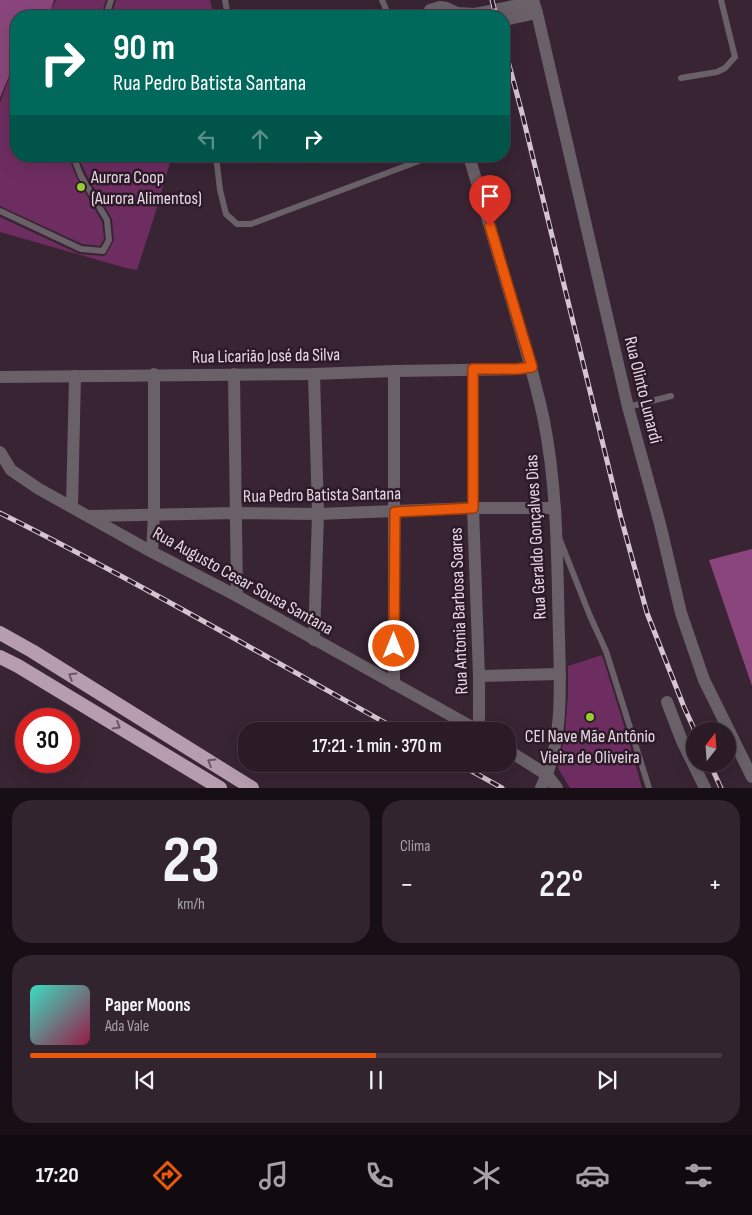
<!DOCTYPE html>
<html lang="pt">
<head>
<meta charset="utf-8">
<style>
  :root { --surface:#2a1b26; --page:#32242e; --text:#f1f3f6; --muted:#a5a1a7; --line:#463943; --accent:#ea580c }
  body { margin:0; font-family:"Sofia Sans Condensed",sans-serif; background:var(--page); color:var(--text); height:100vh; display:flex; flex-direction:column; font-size:19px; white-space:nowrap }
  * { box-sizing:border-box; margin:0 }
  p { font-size:16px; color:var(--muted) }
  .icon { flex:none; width:28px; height:28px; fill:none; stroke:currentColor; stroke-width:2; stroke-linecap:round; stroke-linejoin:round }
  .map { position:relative; height:788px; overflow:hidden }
  .sheet { display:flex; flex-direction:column; gap:12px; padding:12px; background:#170f15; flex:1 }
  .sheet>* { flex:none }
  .guide { position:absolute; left:10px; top:10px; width:500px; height:152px; border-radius:20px; box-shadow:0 5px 20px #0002,0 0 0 1px var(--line); background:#00695c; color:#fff; overflow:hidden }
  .needle { width:32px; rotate:17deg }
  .fabs { position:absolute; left:686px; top:722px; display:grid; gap:10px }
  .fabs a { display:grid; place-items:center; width:50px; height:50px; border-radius:50%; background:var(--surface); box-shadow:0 5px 20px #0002,0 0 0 1px var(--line); font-size:25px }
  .speed { position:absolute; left:15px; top:708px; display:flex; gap:10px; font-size:25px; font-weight:700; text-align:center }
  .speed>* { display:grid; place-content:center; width:65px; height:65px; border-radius:50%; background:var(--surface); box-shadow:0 5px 20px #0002,0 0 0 1px var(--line); line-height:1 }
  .speed .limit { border:8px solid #d22; background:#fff; color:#111 }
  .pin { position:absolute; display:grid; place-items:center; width:42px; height:42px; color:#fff; margin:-51px -21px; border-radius:50% 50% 50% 0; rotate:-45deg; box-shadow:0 0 5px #0007 }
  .pin .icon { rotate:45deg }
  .me { position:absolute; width:55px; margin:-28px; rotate:0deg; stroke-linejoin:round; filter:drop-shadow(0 0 4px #0008) }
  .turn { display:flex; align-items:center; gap:18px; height:105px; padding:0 20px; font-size:22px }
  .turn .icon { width:65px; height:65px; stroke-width:2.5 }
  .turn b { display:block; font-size:35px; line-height:42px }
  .lanes { display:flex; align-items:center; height:48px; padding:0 20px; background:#0003; justify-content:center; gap:25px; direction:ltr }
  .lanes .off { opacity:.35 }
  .big { font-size:38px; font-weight:600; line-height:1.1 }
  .sheet .widget { flex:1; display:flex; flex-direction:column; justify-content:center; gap:8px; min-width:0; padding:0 18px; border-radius:20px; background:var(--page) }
  .sheet .dial { align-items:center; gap:0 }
  .dial b { font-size:65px; line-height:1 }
  .song { display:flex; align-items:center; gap:15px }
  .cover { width:60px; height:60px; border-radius:8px; background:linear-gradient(135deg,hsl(170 70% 55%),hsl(340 70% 35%)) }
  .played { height:5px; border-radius:2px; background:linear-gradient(90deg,var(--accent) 50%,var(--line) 50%) }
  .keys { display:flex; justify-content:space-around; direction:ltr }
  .heat { display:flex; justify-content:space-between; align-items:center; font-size:28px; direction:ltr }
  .sheet .tiles { flex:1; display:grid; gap:12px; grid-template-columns:1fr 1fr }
  .widget:last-child { grid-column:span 2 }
  .trip { position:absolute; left:238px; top:722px; width:278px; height:50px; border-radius:20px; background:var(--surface); box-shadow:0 5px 20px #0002,0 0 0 1px var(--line); font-weight:600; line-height:50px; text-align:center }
  .tabs { display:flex; height:80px; justify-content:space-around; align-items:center; background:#110b0f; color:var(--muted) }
  .tabs .icon { width:35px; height:35px }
  .tabs .on { color:var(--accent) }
  .tabs b { font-size:22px; color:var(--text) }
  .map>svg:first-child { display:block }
  .forest { fill:#8a467c }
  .building { fill:#6e2d61 }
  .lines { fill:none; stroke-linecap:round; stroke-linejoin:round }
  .service { stroke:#6a6067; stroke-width:6 }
  .minor { stroke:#6a6067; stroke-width:12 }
  .tertiary { stroke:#6a6067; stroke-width:12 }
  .trunk { stroke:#b69eae; stroke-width:14 }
  .rail-casing { stroke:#d4c5cf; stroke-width:5 }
  .rail { stroke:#2d1a29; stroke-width:3; stroke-dasharray:9; stroke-linecap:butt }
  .oneway { stroke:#6b5565 }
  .route-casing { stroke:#983908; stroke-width:12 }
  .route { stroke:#ea580c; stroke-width:9 }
  .poi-dot { fill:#9bcb32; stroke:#2d1a29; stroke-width:2 }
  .labels { text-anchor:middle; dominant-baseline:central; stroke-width:5; stroke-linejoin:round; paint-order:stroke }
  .poi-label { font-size:18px; fill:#e6d8e2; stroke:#2d1a29; text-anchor:start }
  .street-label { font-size:18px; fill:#e6d8e2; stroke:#2d1a29 }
</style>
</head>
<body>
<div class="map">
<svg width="752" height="788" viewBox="0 0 752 788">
  <rect width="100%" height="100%" fill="#382433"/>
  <g class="forest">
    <path d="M0 0H54L50 12 47 16H16V59L0 98Z"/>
    <path d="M752 549V686L709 560Z"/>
  </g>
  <g class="building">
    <path d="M56 0H106L101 16H47Z"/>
    <path d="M116 0H210L214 16H111Z"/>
    <path d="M15 61H16V156H68L77 178 102 222 104 239 100 246 82 244 0 206V103Z"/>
    <path d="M78 156H172L154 217 137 270 126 268 0 232V217L79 254 103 256 106 255 114 240 112 219 86 174Z"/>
    <path d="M602 655 627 735 642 788H570L558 768 565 734 568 694V666Z"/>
  </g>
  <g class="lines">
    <g class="service">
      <path d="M225 0 228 16"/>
      <path d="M382 0 389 16"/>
      <path d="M106 16 111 0"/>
      <path d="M681 78 717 72 725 68 735 57 721 0"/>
      <path d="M216 156 220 190 226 214 237 224H251L411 164 426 158V156"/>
      <path d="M0 211 81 249 103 251 109 240 107 220 81 176 73 156"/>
      <path d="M628 407 671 396"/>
      <path d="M560 540 590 616 606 651 649 788"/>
    </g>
    <g class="minor">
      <path d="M469 156C484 206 498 255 513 305 524 343 536 382 544 421 558 492 557 564 559 636 560 686 564 742 541 788"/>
      <path d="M473 369V508L479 676V731"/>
      <path d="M234 374 237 596"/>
      <path d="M314 374 318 514 314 640"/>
      <path d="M0 377 314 374 394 371 518 369 531 367"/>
      <path d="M0 452 11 470 39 489 152 552 237 596 479 731"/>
      <path d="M72 507 75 376"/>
      <path d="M90 516 236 513 318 514 473 508H555"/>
      <path d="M152 552 154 515V374"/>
      <path d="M479 676 560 674"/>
      <path d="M394 684V371"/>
      <path d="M667 702 682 741 705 788"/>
      <path d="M506 749 547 775 557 788"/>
    </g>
    <g class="tertiary">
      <path d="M533 0 537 13 628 407 660 524 681 613 704 680 752 777"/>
      <path d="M430 10 440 7 446 8 457 13 475 14 533 2"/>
      <path d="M504 20 537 13"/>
    </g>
    <g class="trunk">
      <path d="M0 633 32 651 252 788"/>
      <path d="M0 657 18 666 220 788"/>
    </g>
    <defs>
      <g id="rail">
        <path d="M492 0 496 16"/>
        <path d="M504 46 522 113 620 514 647 613 684 707 695 731"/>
        <path d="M0 513C136 581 268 658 400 731"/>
        <path d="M459 764 502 788"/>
        <path d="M710 764 721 788"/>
      </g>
    </defs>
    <use href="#rail" class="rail-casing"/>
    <use href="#rail" class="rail"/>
  </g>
  <defs><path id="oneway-chevron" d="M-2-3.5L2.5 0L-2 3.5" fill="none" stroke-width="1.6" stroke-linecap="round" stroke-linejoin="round" transform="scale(1.25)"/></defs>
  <g class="oneway">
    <use href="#oneway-chevron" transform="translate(72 676) rotate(-148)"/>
    <use href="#oneway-chevron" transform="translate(117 726) rotate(31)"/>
    <use href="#oneway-chevron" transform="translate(211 762) rotate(-148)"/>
  </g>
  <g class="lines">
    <defs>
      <path id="route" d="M394 646 395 512 473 508V369H518L532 367 490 226"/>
    </defs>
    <use href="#route" class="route-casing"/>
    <use href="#route" class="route"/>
  </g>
  <g class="poi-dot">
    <circle cx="81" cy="187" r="5"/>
    <circle cx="590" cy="717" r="5"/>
  </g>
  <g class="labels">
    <g class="poi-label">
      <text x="91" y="177">Aurora Coop<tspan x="91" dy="21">(Aurora Alimentos)</tspan></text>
      <text x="590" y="736" text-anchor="middle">CEI Nave Mãe Antônio<tspan x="590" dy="21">Vieira de Oliveira</tspan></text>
    </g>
    <g class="street-label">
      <text transform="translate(266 356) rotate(-1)">Rua Licarião José da Silva</text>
      <text transform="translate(643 390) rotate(76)">Rua Olinto Lunardi</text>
      <text transform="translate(322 495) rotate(-1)">Rua Pedro Batista Santana</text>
      <text transform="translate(536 537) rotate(-93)">Rua Geraldo Gonçalves Dias</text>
      <text transform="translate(243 581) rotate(29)">Rua Augusto Cesar Sousa Santana</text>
      <text transform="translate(459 611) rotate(-92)">Rua Antonia Barbosa Soares</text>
    </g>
  </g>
</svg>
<div class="fabs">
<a><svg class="needle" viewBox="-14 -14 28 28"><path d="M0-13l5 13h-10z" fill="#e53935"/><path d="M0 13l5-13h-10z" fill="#a5a1a7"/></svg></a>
</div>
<div class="speed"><div class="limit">30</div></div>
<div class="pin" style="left:490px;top:226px;background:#d93025"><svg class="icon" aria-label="arrive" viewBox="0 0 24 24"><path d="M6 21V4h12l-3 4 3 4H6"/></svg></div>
<svg class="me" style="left:394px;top:646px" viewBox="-20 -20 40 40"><circle r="17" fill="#ea580c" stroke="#fff" stroke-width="3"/><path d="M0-11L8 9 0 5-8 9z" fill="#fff"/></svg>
<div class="trip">17:21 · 1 min · 370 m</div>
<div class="guide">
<div class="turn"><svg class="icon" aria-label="right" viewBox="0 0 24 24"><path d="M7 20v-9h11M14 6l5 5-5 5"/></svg><div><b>90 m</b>Rua Pedro Batista Santana</div></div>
<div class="lanes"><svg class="icon off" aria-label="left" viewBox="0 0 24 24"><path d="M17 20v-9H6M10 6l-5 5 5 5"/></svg><svg class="icon off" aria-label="ahead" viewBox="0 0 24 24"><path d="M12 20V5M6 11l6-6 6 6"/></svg><svg class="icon" aria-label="right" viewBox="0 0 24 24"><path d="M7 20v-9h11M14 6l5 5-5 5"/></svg></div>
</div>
</div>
<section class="sheet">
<div class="tiles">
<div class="widget dial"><b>23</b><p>km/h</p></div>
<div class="widget"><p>Clima</p>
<div class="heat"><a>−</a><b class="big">22°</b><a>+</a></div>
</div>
<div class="widget">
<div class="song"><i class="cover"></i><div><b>Paper Moons</b><p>Ada Vale</p></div></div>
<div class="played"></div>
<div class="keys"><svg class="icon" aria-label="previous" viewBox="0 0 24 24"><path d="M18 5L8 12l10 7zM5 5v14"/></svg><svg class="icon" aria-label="pause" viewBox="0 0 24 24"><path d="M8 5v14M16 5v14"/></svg><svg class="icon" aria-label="next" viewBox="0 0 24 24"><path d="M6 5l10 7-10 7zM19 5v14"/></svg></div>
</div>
</div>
</section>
<nav class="tabs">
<b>17:20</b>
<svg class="icon on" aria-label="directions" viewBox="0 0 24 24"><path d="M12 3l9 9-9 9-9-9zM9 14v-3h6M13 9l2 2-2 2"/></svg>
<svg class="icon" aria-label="music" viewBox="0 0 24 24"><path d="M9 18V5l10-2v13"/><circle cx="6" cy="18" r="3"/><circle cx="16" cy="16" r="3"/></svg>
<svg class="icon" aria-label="phone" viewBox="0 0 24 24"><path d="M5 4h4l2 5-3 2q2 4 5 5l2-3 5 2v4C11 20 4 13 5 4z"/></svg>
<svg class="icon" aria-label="climate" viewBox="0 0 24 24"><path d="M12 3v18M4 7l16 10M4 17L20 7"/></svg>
<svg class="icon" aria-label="car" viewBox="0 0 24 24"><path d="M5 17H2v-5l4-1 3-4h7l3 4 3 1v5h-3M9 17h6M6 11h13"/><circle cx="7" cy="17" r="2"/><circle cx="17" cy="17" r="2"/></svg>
<svg class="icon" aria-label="filters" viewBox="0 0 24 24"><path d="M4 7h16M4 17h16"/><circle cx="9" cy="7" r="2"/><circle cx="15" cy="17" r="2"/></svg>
</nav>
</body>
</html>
